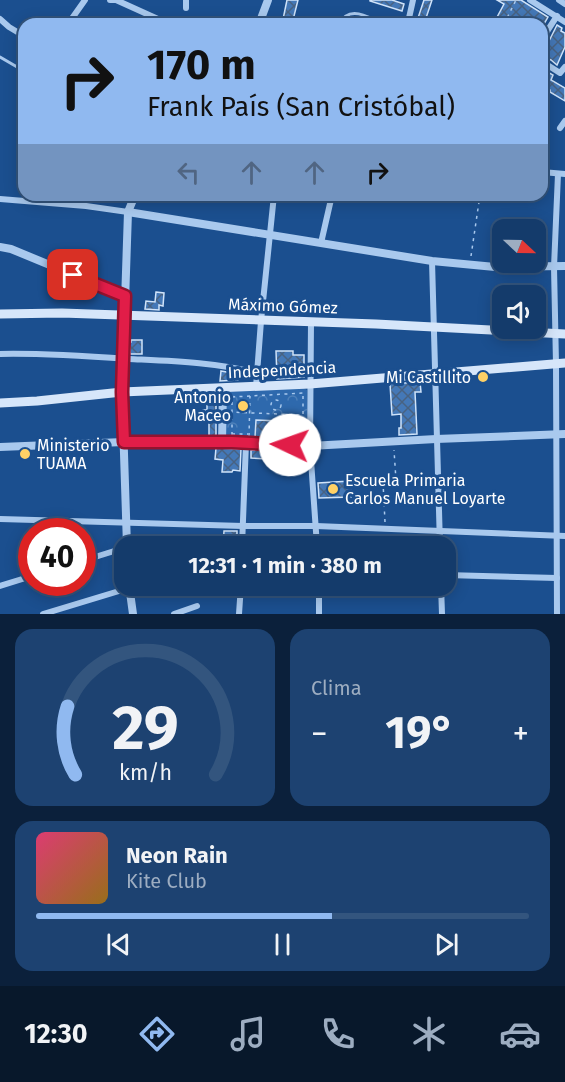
<!DOCTYPE html>
<html lang="es">
<head>
<meta charset="utf-8">
<style>
  :root { --surface:#143b6b; --page:#1d4271; --text:#f1f3f6; --muted:#9dadc1; --line:#33557e; --accent:#90b9f0 }
  body { margin:0; font-family:"Fira Sans",sans-serif; background:var(--page); color:var(--text); height:100vh; display:flex; flex-direction:column; font-size:22px; white-space:nowrap }
  * { box-sizing:border-box; margin:0 }
  p { font-size:20px; color:var(--muted) }
  .icon { flex:none; width:33px; height:33px; fill:none; stroke:currentColor; stroke-width:2; stroke-linecap:round; stroke-linejoin:round }
  .map { position:relative; height:614px; overflow:hidden }
  .panel { display:flex; flex-direction:column; gap:15px; padding:15px; background:#0b203b; flex:1 }
  .panel>* { flex:none }
  .banner { position:absolute; left:18px; top:18px; width:530px; height:183px; border-radius:18px; box-shadow:0 3px 15px #0003,0 0 0 2px var(--line); background:#90b9f0; color:#111; overflow:hidden }
  .needle { width:39px; rotate:112deg }
  .controls { position:absolute; left:492px; top:219px; display:grid; gap:12px }
  .controls a { display:grid; place-items:center; width:54px; height:54px; border-radius:12px; background:var(--surface); box-shadow:0 3px 15px #0003,0 0 0 2px var(--line); font-size:30px }
  .speed { position:absolute; left:18px; top:518px; display:flex; gap:12px; font-size:30px; font-weight:700; text-align:center }
  .speed>* { display:grid; place-content:center; width:78px; height:78px; border-radius:50%; background:var(--surface); box-shadow:0 3px 15px #0003,0 0 0 2px var(--line); line-height:1 }
  .speed .limit { border:9px solid #d22; background:#fff; color:#111 }
  .pin { position:absolute; display:grid; place-items:center; width:51px; height:51px; color:#fff; margin:-26px; border-radius:12px; box-shadow:0 3px 9px #0006 }
  .me { position:absolute; width:66px; margin:-33px; rotate:273deg; stroke-linejoin:round; filter:drop-shadow(0 0 4px #0008) }
  .turn { display:flex; align-items:center; gap:21px; height:126px; padding:0 30px; font-size:27px }
  .turn .icon { width:78px; height:78px; stroke-width:2.5 }
  .turn b { display:block; font-size:42px; line-height:51px }
  .lanes { display:flex; align-items:center; height:57px; padding:0 30px; background:#0003; justify-content:center; gap:30px; direction:ltr }
  .lanes .off { opacity:.35 }
  .big { font-size:45px; font-weight:700; line-height:1.1 }
  .panel .card { flex:1; display:flex; flex-direction:column; justify-content:center; gap:9px; min-width:0; padding:0 21px; border-radius:18px; background:var(--page) }
  .panel .dial { align-items:center; gap:0 }
  .dial svg { height:156px; overflow:visible; fill:none; stroke:var(--line); stroke-width:7; stroke-linecap:round; text-anchor:middle }
  .dial text { fill:var(--text); stroke:none }
  .song { display:flex; align-items:center; gap:18px }
  .cover { width:72px; height:72px; border-radius:9px; background:linear-gradient(135deg,hsl(340 70% 55%),hsl(40 70% 35%)) }
  .played { height:6px; border-radius:3px; background:linear-gradient(90deg,var(--accent) 60%,var(--line) 60%) }
  .keys { display:flex; justify-content:space-around; direction:ltr }
  .heat { display:flex; justify-content:space-between; align-items:center; font-size:33px; direction:ltr }
  .panel .tiles { flex:1; display:grid; gap:15px; grid-template-columns:1fr 1fr }
  .card:last-child { grid-column:span 2 }
  .trip { position:absolute; left:114px; top:536px; width:342px; height:60px; border-radius:18px; background:var(--surface); box-shadow:0 3px 15px #0003,0 0 0 2px var(--line); font-weight:700; line-height:60px; text-align:center }
  .dock { display:flex; height:96px; justify-content:space-around; align-items:center; background:#08182b; color:var(--muted) }
  .dock .icon { width:42px; height:42px }
  .dock .on { color:var(--accent) }
  .dock b { font-size:27px; color:var(--text) }
  .map>svg:first-child { display:block }
  .park { fill:url(#park-crowns) }
  .building { fill:url(#building-cross-hatch); stroke:#cfe3fa; stroke-width:1.5 }
  .lines { fill:none; stroke-linecap:round; stroke-linejoin:round }
  .path { stroke:#a9c9ee; stroke-width:1.5; stroke-dasharray:3 4.5; stroke-linecap:butt }
  .service { stroke:#a9c9ee; stroke-width:3 }
  .minor { stroke:#a9c9ee; stroke-width:6 }
  .tertiary { stroke:#a9c9ee; stroke-width:8 }
  .secondary { stroke:#d6e6fa; stroke-width:9 }
  .route-casing { stroke:#92132f; stroke-width:15 }
  .route { stroke:#e11d48; stroke-width:10 }
  .poi-dot { fill:#ffd166; stroke:#1b4f8f; stroke-width:2 }
  .labels { text-anchor:middle; dominant-baseline:central; stroke-width:6; stroke-linejoin:round; paint-order:stroke }
  .street-label { font-size:16px; fill:#fff; stroke:#1b4f8f }
  .poi-label { font-size:16px; fill:#fff; stroke:#1b4f8f; text-anchor:end }
</style>
</head>
<body>
<div class="map">
<svg width="565" height="614" viewBox="0 0 565 614">
  <defs>
    <pattern id="park-crowns" width="20" height="18" patternUnits="userSpaceOnUse" patternTransform="scale(1.5)"><rect width="20" height="18" fill="#2e69ad"/><path d="M2 6a3 3 0 1 1 6 0M12 15a3 3 0 1 1 6 0" fill="none" stroke="#4d80b9"/></pattern>
    <pattern id="building-cross-hatch" width="8" height="8" patternUnits="userSpaceOnUse" patternTransform="scale(1.5)"><rect width="8" height="8" fill="#4478b7"/><path d="M0 0l8 8M0 8l8-8" fill="none" stroke="#486282"/></pattern>
  </defs>
  <rect width="100%" height="100%" fill="#1b4f8f"/>
  <path class="park" d="M302 387 307 390V422L256 420 255 440H226V392Z"/>
  <g class="building">
    <path d="M287 0H298L292 24H282Z"/>
    <path d="M370 0H392L404 4 402 11 370 1Z"/>
    <path d="M424 0H432L424 24H416Z"/>
    <path d="M497 0H521L548 17 544 24H515L505 18 502 22 505 24H488L492 17 496 19 504 4Z"/>
    <path d="M557 25 562 28 561 31 565 33V47L557 65 551 60 542 56V46L549 38 550 39Z"/>
    <path d="M544 70 553 75 551 80 565 88V101L550 92V90L542 87V77Z"/>
    <path d="M156 292 164 293 163 306 159 305V310L145 309 146 301 155 302Z"/>
    <path d="M131 340H142V354H130V342H131Z"/>
    <path d="M276 351H293V355H304V377L277 379Z"/>
    <path d="M221 371 238 374V380L220 381Z"/>
    <path d="M420 382 421 392H415L417 434 399 435V428H401V414L392 415 390 384Z"/>
    <path d="M207 395H216V436H209V422H203V410H207Z"/>
    <path d="M256 420 305 422V439L255 437Z"/>
    <path d="M216 448 241 449 240 471 233 470 232 472H222L223 460 215 459Z"/>
    <path d="M251 450 284 451 283 460 251 458Z"/>
    <path d="M350 481 351 497 319 498 318 483Z"/>
    <path d="M224 531H237V546H223Z"/>
  </g>
  <g class="lines">
    <g class="path">
      <path d="M504 24 516 0"/>
      <path d="M94 201 95 195"/>
      <path d="M471 256 480 195"/>
      <path d="M232 397 303 393"/>
      <circle cx="276" cy="405" r="5"/>
      <path d="M229 412 302 415"/>
      <path d="M303 414V395"/>
      <path d="M232 434H248"/>
      <path d="M232 435V398"/>
      <path d="M249 436 250 396"/>
      <path d="M385 522 383 482 396 480 394 450"/>
    </g>
    <g class="service">
      <path d="M340 24C348 5 368 16 382 24"/>
      <path d="M0 57 24 71"/>
    </g>
    <g class="minor">
      <path d="M110 0H116L169 24"/>
      <path d="M530 0 565 22"/>
      <path d="M559 0 565 4"/>
      <path d="M186 8V0"/>
      <path d="M0 19 9 27 24 36"/>
      <path d="M68 24 85 0"/>
      <path d="M409 24V18L413 0"/>
      <path d="M542 39 557 16"/>
      <path d="M542 64 549 66 560 73 565 67"/>
      <path d="M560 128 565 121"/>
      <path d="M542 172 565 174"/>
      <path d="M0 199 86 206 128 212"/>
      <path d="M321 243 332 195"/>
      <path d="M432 261 440 546"/>
      <path d="M311 322 310 446 317 546"/>
      <path d="M0 354C43 353 86 356 129 359 171 361 215 362 257 373"/>
      <path d="M256 387 261 321 274 195"/>
      <path d="M0 519 243 526H316L565 536"/>
      <path d="M242 546 246 443"/>
      <path d="M82 561 124 548"/>
      <path d="M446 575 557 578"/>
      <path d="M319 585V614"/>
      <path d="M441 585 442 614"/>
      <path d="M0 586 32 576"/>
      <path d="M43 614 129 588 145 585"/>
      <path d="M174 614 197 606"/>
      <path d="M239 614 241 585"/>
      <path d="M557 614 556 364 554 267 558 174"/>
    </g>
    <g class="tertiary">
      <path d="M259 24 268 0"/>
      <path d="M128 212 432 261 495 267 565 266"/>
      <path d="M0 247 11 249 125 296"/>
      <path d="M222 442 223 388"/>
      <path d="M0 447 124 442H222L310 446 436 439 565 434"/>
      <path d="M127 546 122 392 128 212 135 195"/>
      <path d="M129 585 133 614"/>
    </g>
    <g class="secondary">
      <path d="M0 314 62 313 376 324 565 334"/>
      <path d="M0 403 37 401 122 392 310 384 565 363"/>
    </g>
  </g>
  <g class="lines">
    <defs>
      <path id="route" d="M73 275 125 296 122 392 124 442H232L290 445"/>
    </defs>
    <use href="#route" class="route-casing"/>
    <use href="#route" class="route"/>
  </g>
  <g class="poi-dot">
    <circle cx="483" cy="377" r="6"/>
    <circle cx="243" cy="406" r="6"/>
    <circle cx="25" cy="454" r="6"/>
    <circle cx="333" cy="489" r="6"/>
  </g>
  <g class="labels">
    <g class="street-label">
      <text transform="translate(283 306) rotate(2)">Máximo Gómez</text>
      <text transform="translate(282 370) rotate(-3)">Independencia</text>
    </g>
    <g class="poi-label">
      <text x="471" y="377">Mi Castillito</text>
      <text x="231" y="397">Antonio<tspan x="231" dy="18">Maceo</tspan></text>
      <text x="37" y="445" text-anchor="start">Ministerio<tspan x="37" dy="18">TUAMA</tspan></text>
      <text x="345" y="480" text-anchor="start">Escuela Primaria<tspan x="345" dy="18">Carlos Manuel Loyarte</tspan></text>
    </g>
  </g>
</svg>
<div class="controls">
<a><svg class="needle" viewBox="-14 -14 28 28"><path d="M0-13l5 13h-10z" fill="#e53935"/><path d="M0 13l5-13h-10z" fill="#9dadc1"/></svg></a>
<a><svg class="icon" aria-label="sound" viewBox="0 0 24 24"><path d="M4 9h4l5-4v14l-5-4H4zM17 9q2 3 0 6"/></svg></a>
</div>
<div class="speed"><div class="limit">40</div></div>
<div class="pin" style="left:73px;top:275px;background:#d93025"><svg class="icon" aria-label="arrive" viewBox="0 0 24 24"><path d="M6 21V4h12l-3 4 3 4H6"/></svg></div>
<svg class="me" style="left:290px;top:445px" viewBox="-20 -20 40 40"><circle r="19" fill="#fff"/><path d="M0-13L10 11 0 6-10 11z" fill="#e11d48"/></svg>
<div class="trip">12:31 · 1 min · 380 m</div>
<div class="banner">
<div class="turn"><svg class="icon" aria-label="right" viewBox="0 0 24 24"><path d="M7 20v-9h11M14 6l5 5-5 5"/></svg><div><b>170 m</b>Frank País (San Cristóbal)</div></div>
<div class="lanes"><svg class="icon off" aria-label="left" viewBox="0 0 24 24"><path d="M17 20v-9H6M10 6l-5 5 5 5"/></svg><svg class="icon off" aria-label="ahead" viewBox="0 0 24 24"><path d="M12 20V5M6 11l6-6 6 6"/></svg><svg class="icon off" aria-label="ahead" viewBox="0 0 24 24"><path d="M12 20V5M6 11l6-6 6 6"/></svg><svg class="icon" aria-label="right" viewBox="0 0 24 24"><path d="M7 20v-9h11M14 6l5 5-5 5"/></svg></div>
</div>
</div>
<section class="panel">
<div class="tiles">
<div class="card dial"><svg viewBox="0 0 100 80">
<path d="M14 69A42 42 0 1 1 86 69"/>
<path d="M14 69A42 42 0 0 1 10 34" stroke="#90b9f0"/>
<text x="50" y="56" font-size="32" font-weight="700">29</text>
<text x="50" y="72" font-size="11">km/h</text>
</svg></div>
<div class="card"><p>Clima</p>
<div class="heat"><a>−</a><b class="big">19°</b><a>+</a></div>
</div>
<div class="card">
<div class="song"><i class="cover"></i><div><b>Neon Rain</b><p>Kite Club</p></div></div>
<div class="played"></div>
<div class="keys"><svg class="icon" aria-label="previous" viewBox="0 0 24 24"><path d="M18 5L8 12l10 7zM5 5v14"/></svg><svg class="icon" aria-label="pause" viewBox="0 0 24 24"><path d="M8 5v14M16 5v14"/></svg><svg class="icon" aria-label="next" viewBox="0 0 24 24"><path d="M6 5l10 7-10 7zM19 5v14"/></svg></div>
</div>
</div>
</section>
<nav class="dock">
<b>12:30</b>
<svg class="icon on" aria-label="directions" viewBox="0 0 24 24"><path d="M12 3l9 9-9 9-9-9zM9 14v-3h6M13 9l2 2-2 2"/></svg>
<svg class="icon" aria-label="music" viewBox="0 0 24 24"><path d="M9 18V5l10-2v13"/><circle cx="6" cy="18" r="3"/><circle cx="16" cy="16" r="3"/></svg>
<svg class="icon" aria-label="phone" viewBox="0 0 24 24"><path d="M5 4h4l2 5-3 2q2 4 5 5l2-3 5 2v4C11 20 4 13 5 4z"/></svg>
<svg class="icon" aria-label="climate" viewBox="0 0 24 24"><path d="M12 3v18M4 7l16 10M4 17L20 7"/></svg>
<svg class="icon" aria-label="car" viewBox="0 0 24 24"><path d="M5 17H2v-5l4-1 3-4h7l3 4 3 1v5h-3M9 17h6M6 11h13"/><circle cx="7" cy="17" r="2"/><circle cx="17" cy="17" r="2"/></svg>
</nav>
</body>
</html>
